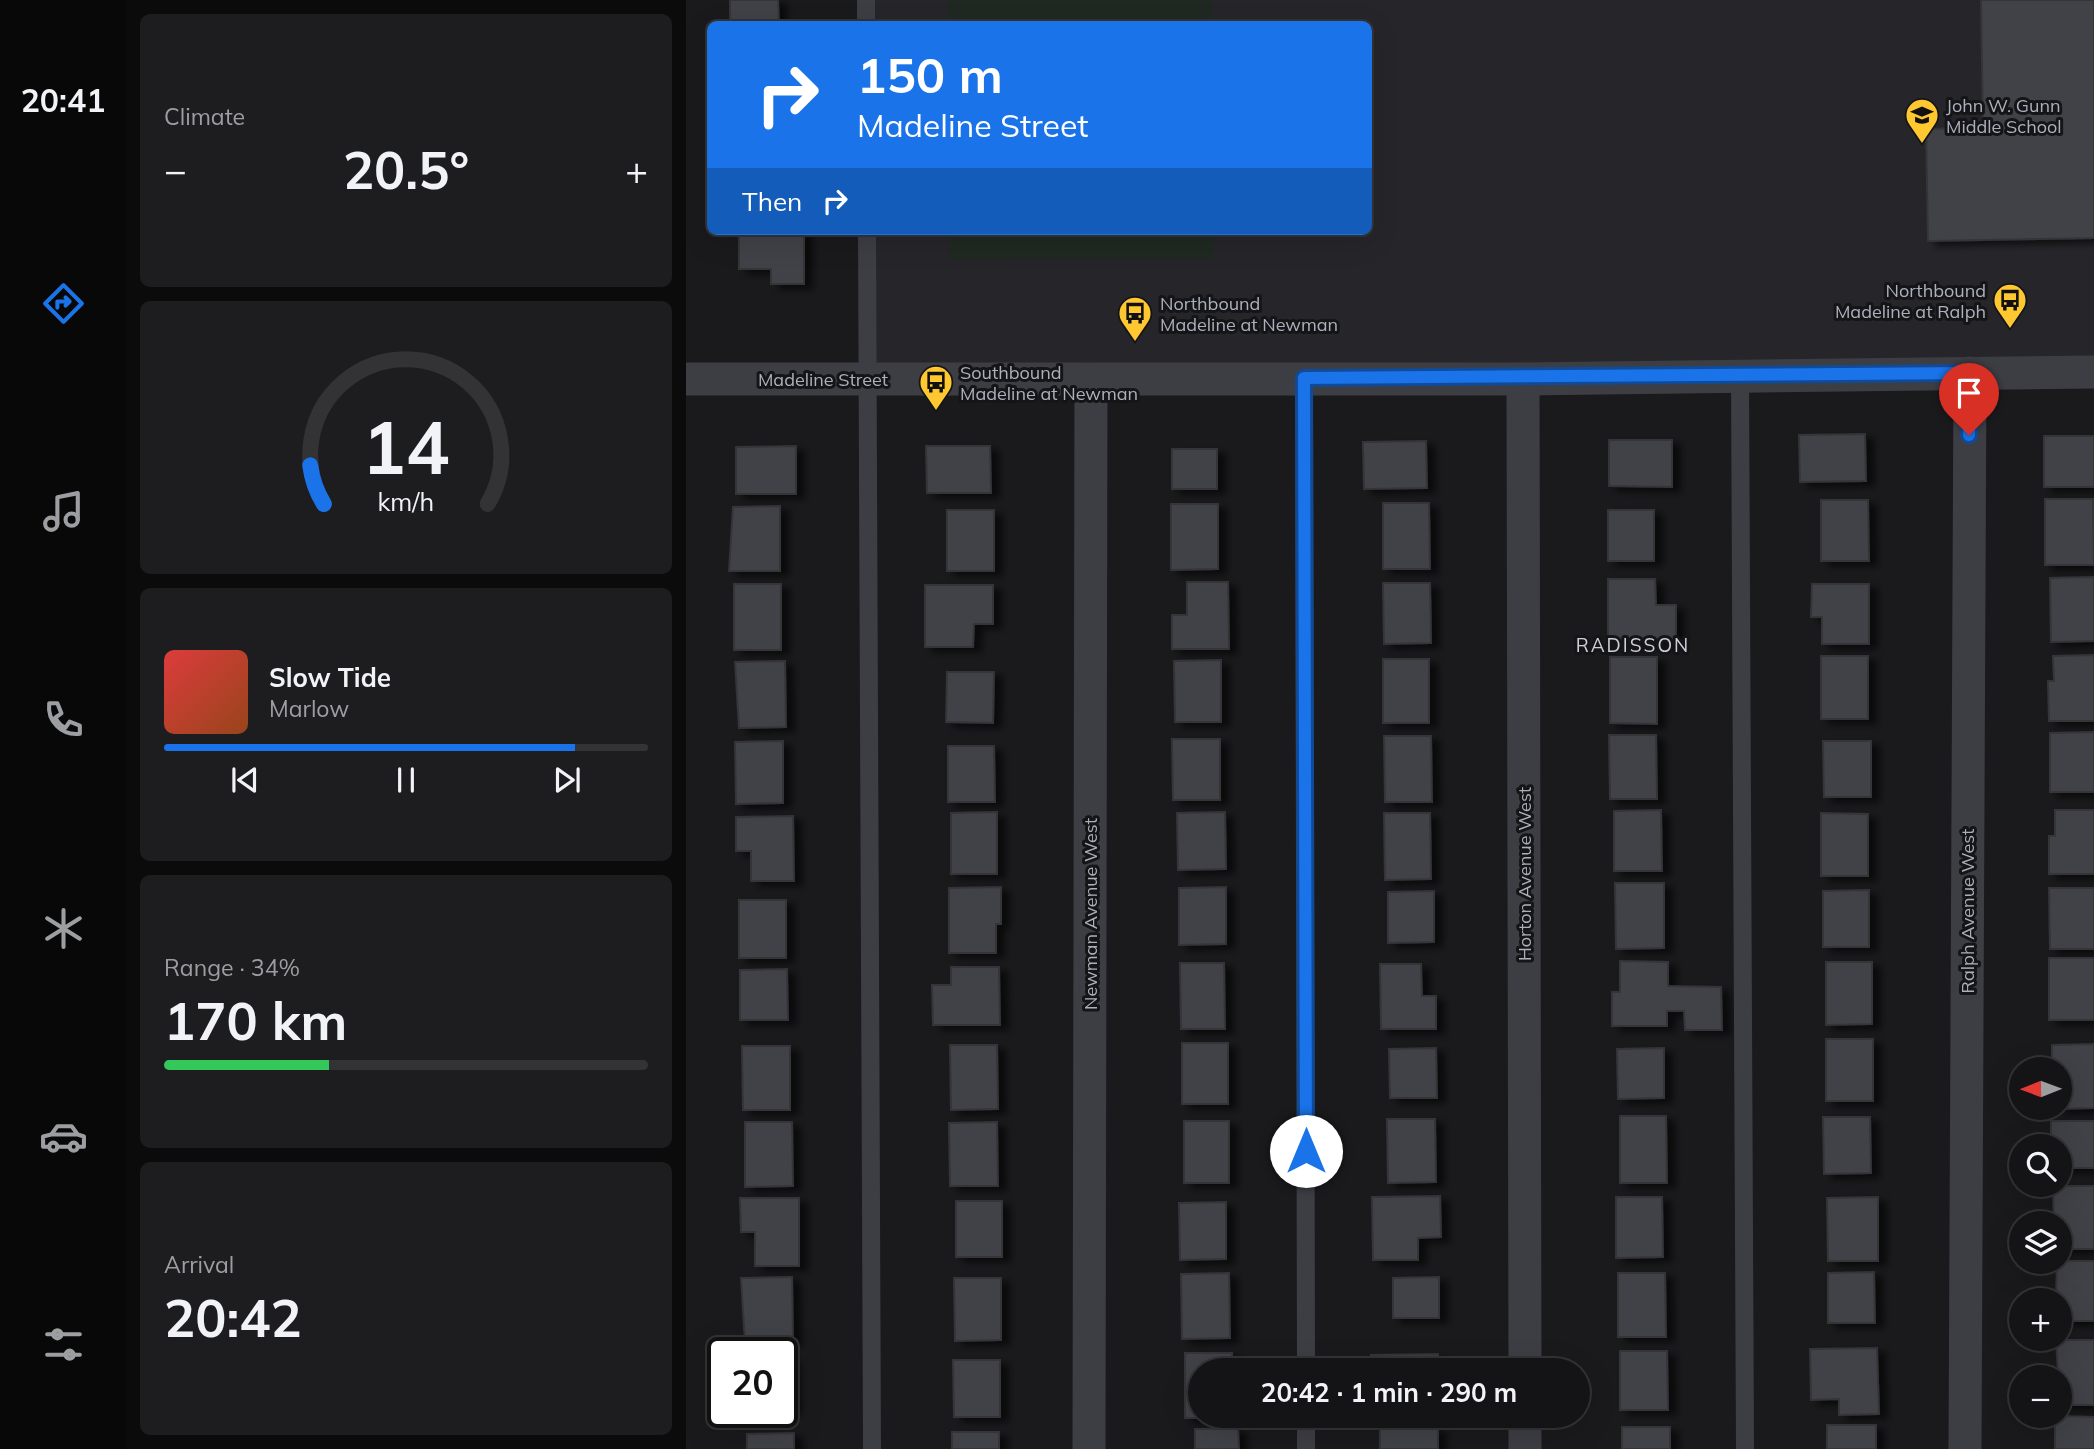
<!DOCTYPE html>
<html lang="en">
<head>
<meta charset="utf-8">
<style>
  :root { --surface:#141416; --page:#1d1d1f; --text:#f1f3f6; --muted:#9d9ea1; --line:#333335; --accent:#1a73e8 }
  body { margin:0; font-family:Mulish,sans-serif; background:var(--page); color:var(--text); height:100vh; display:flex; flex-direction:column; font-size:26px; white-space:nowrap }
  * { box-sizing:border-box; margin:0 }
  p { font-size:23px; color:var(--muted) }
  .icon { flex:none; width:38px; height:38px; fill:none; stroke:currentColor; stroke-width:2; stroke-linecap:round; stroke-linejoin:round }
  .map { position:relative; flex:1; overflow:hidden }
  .panel { display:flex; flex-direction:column; gap:14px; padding:14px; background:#0b0b0c; width:560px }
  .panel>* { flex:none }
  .hud { position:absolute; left:21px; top:21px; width:665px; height:214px; border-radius:10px; box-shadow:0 7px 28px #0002,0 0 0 2px var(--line); background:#1a73e8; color:#fff; overflow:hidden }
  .needle { width:46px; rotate:269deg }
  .fabs { position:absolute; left:1323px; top:1057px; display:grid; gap:14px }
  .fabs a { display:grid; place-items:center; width:63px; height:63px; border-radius:50%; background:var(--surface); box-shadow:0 7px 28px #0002,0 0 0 2px var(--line); font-size:35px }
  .speed { position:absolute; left:21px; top:1337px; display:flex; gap:14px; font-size:35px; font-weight:700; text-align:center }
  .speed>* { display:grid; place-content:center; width:91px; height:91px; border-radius:50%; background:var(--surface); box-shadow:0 7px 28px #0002,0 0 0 2px var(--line); line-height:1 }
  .speed .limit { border:4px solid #111; border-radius:10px; background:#fff; color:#111 }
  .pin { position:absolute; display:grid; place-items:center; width:60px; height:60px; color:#fff; margin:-72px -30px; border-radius:50% 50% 50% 0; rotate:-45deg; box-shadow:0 0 7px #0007 }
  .pin .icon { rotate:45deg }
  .me { position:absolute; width:77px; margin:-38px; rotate:0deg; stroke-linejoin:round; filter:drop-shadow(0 0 5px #0008) }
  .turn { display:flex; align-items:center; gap:24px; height:147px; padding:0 35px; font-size:32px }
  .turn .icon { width:91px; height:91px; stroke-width:2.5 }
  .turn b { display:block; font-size:49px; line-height:60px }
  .then { display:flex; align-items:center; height:66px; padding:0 35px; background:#0003; gap:14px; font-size:26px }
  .big { font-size:52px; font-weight:700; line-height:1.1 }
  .panel .card { flex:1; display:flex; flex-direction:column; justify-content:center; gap:10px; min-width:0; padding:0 24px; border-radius:10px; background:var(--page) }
  .panel .dial { align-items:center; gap:0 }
  .dial svg { height:182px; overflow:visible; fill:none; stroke:var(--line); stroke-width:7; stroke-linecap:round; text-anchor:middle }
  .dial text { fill:var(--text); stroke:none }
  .song { display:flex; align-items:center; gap:21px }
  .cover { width:84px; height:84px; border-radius:10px; background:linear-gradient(135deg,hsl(0 70% 55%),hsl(20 70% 35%)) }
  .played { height:7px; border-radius:4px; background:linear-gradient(90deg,var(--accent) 85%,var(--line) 85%) }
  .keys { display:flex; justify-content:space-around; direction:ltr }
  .heat { display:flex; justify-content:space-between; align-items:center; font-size:38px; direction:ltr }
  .charge { height:10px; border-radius:5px; background:linear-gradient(90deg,#34c759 34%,var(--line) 0) }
  .trip { position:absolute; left:502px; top:1358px; width:402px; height:70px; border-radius:35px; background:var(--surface); box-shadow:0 7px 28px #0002,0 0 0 2px var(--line); font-weight:700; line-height:70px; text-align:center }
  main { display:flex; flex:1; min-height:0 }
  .tab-bar { display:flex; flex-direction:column; width:126px; justify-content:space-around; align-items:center; background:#080809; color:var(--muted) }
  .tab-bar .icon { width:49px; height:49px }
  .tab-bar .active { color:var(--accent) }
  .tab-bar b { font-size:32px; color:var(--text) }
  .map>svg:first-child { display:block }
  .built { fill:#26262a }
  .green { fill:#1f2921 }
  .building { fill:#414247; stroke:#343439; stroke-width:2; filter:url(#shadow) }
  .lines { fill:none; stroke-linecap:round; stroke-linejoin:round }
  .service { stroke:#3d3d44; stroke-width:18 }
  .minor { stroke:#3d3d44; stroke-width:33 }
  .route-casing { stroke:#114b97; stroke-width:18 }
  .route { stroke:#1a73e8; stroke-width:12 }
  .labels { text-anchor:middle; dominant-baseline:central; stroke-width:6; stroke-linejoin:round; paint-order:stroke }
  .poi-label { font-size:18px; fill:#acb0bd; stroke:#151518; text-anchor:start }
  .street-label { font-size:18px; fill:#acb0bd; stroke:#151518 }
  .neighbourhood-label { font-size:19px; letter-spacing:2px; fill:#cdcfd9; stroke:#151518 }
</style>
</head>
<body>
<main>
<nav class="tab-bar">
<b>20:41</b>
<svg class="icon active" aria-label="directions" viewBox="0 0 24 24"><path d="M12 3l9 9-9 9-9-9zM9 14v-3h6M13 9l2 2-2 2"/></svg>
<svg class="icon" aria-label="music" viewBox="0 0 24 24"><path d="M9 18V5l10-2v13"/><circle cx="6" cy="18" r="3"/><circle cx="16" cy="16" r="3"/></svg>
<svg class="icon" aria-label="phone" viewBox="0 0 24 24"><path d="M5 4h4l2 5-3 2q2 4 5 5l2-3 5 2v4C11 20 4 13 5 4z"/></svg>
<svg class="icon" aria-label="climate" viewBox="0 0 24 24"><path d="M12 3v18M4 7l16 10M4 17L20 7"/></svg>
<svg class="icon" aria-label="car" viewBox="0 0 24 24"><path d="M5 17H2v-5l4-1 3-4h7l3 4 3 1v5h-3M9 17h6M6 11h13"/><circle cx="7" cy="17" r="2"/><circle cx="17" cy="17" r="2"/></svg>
<svg class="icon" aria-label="filters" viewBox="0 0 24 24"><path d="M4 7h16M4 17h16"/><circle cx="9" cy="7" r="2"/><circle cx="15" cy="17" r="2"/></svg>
</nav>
<section class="panel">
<div class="card"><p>Climate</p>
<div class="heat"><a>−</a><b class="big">20.5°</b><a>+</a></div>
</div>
<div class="card dial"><svg viewBox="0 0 100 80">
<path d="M14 69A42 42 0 1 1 86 69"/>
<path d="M14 69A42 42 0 0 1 8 52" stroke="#1a73e8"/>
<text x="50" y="56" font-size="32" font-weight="700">14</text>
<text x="50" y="72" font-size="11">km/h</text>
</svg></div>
<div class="card">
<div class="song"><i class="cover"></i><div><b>Slow Tide</b><p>Marlow</p></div></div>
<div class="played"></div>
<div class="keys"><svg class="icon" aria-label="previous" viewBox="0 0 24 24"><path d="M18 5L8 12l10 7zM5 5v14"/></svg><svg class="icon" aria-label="pause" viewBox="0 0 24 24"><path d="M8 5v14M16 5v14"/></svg><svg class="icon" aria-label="next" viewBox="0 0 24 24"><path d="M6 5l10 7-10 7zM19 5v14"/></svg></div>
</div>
<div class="card"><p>Range · 34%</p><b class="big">170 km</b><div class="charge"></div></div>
<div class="card"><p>Arrival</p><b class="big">20:42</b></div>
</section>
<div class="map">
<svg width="1408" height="1449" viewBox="0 0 1408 1449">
  <defs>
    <filter id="shadow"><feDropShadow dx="8" dy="4.5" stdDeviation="3.5" flood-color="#0009"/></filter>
  </defs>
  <rect width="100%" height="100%" fill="#1a1a1d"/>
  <path class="built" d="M180 0H1408V372L183 379 181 231H682V24H180Z"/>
  <g class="green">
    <rect x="262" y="0" width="264" height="24"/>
    <path d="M264 231H528V258L264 260Z"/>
  </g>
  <g class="building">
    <path d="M44 0H92L93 24H44Z"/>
    <path d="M1295 0H1408V238L1242 241 1240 129 1297 128Z"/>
    <path d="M53 231H118V284H85V269H53Z"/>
    <path d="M1179 434 1180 481 1114 482 1113 435Z"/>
    <rect x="1358" y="436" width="50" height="51"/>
    <path d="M923 440H986V487L923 486Z"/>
    <path d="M740 441 741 488 678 489 677 442Z"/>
    <path d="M110 446V494H50V447Z"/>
    <path d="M240 446H304L305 493H241Z"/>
    <rect x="486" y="449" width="45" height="40"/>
    <path d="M1359 499H1407L1408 565H1359Z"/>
    <path d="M1135 500H1182L1183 561H1135Z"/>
    <path d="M697 503H743L744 569H697Z"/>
    <path d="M485 504H532V569L485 570Z"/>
    <path d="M94 506V571H43L47 507Z"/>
    <rect x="261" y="510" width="47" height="61"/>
    <rect x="922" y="510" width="46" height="51"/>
    <path d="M1408 577V641L1365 642 1364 578Z"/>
    <path d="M922 579H969L970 605H990V640H922Z"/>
    <path d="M501 582H542L543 649H486V615H501Z"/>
    <path d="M697 583H744L745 643 698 644Z"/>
    <rect x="48" y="584" width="47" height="66"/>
    <path d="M1126 584H1183V644H1136V617H1125Z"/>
    <path d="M239 585H307V624H288L287 647H239Z"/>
    <path d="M1408 655V721H1363L1362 681H1368L1367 656Z"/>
    <rect x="1135" y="656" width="47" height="63"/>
    <path d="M924 657H971V724L924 723Z"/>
    <rect x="697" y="659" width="46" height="64"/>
    <path d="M535 660V722H489L488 661Z"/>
    <path d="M99 661 100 727 53 728 49 662Z"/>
    <path d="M261 672H308L307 723 260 722Z"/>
    <path d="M1408 732V792H1364V733Z"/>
    <path d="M923 735H970L971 799H924Z"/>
    <path d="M698 736H745L746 802H699Z"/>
    <path d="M486 739H534V800H487Z"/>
    <path d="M97 741V803L50 804 49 742Z"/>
    <path d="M1137 741H1185V797H1138Z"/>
    <path d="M262 746H308L309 802H262Z"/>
    <path d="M975 810 976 871H928V811Z"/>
    <path d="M1369 810H1408V874H1363V836H1369Z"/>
    <path d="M311 812V874H265V813Z"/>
    <path d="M539 812 540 869 492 870 491 813Z"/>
    <path d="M698 813H744L745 879 699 880Z"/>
    <path d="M1135 813 1182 814V876H1135Z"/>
    <path d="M107 816 108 881H65V851H50V817Z"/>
    <path d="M929 883H978V948L930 949Z"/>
    <path d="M315 887V924H310V953H263V888Z"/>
    <path d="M540 887V944L493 945V888Z"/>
    <path d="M1363 888H1408V949H1364Z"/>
    <path d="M1183 890V947H1137V891Z"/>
    <path d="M748 891V942L702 943V892Z"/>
    <rect x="53" y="900" width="47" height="58"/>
    <rect x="1363" y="958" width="45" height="62"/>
    <path d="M934 961 982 962V986L1035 987 1036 1030H999L998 1011H981V1026H926V992H934Z"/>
    <path d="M1140 962H1186V1024L1140 1025Z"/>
    <path d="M494 963H538L539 1029H495Z"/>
    <path d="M694 964H735L736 996H750V1029H695Z"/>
    <path d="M265 967H313L314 1025H247L246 985H265Z"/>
    <path d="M101 969 102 1020H54V970Z"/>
    <rect x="1140" y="1039" width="47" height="62"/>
    <rect x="496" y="1043" width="46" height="61"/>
    <path d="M1408 1044V1108L1367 1109 1374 1108V1069H1366V1045Z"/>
    <path d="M264 1045H311L312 1109 265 1110Z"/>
    <path d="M56 1046H104V1110H57Z"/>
    <path d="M750 1048 751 1098H704L703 1049Z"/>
    <path d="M978 1048V1098L932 1099 931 1049Z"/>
    <path d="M934 1116H980L981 1183H934Z"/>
    <path d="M1137 1117H1184L1185 1173 1138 1174Z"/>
    <path d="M701 1119H749L750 1182 702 1183Z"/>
    <rect x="498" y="1121" width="45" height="62"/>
    <path d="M1365 1121H1408V1168H1374V1146H1365Z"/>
    <path d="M59 1122H106L107 1186 59 1187Z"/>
    <path d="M311 1122 312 1186H264L263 1123Z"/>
    <path d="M1367 1186H1408V1249H1374V1223H1368Z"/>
    <path d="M754 1196 755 1237 732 1238V1260H687L686 1197Z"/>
    <path d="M930 1197H976L977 1257 930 1258Z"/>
    <path d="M1192 1197V1261H1142L1141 1198Z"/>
    <path d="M54 1198H113V1266H69V1232H55Z"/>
    <rect x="270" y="1201" width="46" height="56"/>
    <path d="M540 1202V1259L494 1260 493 1203Z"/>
    <path d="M1374 1261H1408V1321H1374V1300H1370L1371 1262Z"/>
    <path d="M1188 1272 1189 1323H1142V1273Z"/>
    <path d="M543 1273 544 1338 496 1339 495 1274Z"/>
    <path d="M932 1273H979L980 1337H932Z"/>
    <path d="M106 1277 107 1342 59 1343 55 1278Z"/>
    <path d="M753 1277V1318H707V1278Z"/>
    <path d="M268 1278H315V1340L269 1341Z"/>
    <path d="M1370 1340H1408V1405H1374Z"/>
    <path d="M1191 1348 1193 1414 1153 1415V1399L1125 1400 1124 1349Z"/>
    <path d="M934 1351H981L982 1410H934Z"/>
    <path d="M499 1353H546V1370H514V1416L546 1418H499Z"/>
    <path d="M752 1354V1370H685V1355Z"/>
    <path d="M96 1358H106L107 1409H96Z"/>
    <path d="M267 1360H314V1417H268Z"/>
    <path d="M1369 1416 1408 1417V1449H1369Z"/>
    <rect x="1141" y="1425" width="49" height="24"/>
    <rect x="936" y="1427" width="48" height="22"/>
    <rect x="694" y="1428" width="58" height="21"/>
    <path d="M509 1429H552L553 1449H509Z"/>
    <rect x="266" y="1432" width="47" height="17"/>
    <path d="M108 1433V1449H61V1434Z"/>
  </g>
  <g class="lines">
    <g class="service">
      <path d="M180 0V24"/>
      <path d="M181 231 186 1449"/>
      <path d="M1054 377 1059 1449"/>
      <path d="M618 378 620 1370"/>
      <path d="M620 1416V1449"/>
    </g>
    <g class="minor">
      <path d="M0 379H837L1408 372"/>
      <path d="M837 379 839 1370"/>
      <path d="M839 1416V1449"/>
      <path d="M403 1449 405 380"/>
      <path d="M1279 1449 1284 373"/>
    </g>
  </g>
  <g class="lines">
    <defs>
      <path id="route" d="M620 1151 618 378 1284 373 1283 435"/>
    </defs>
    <use href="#route" class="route-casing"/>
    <use href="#route" class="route"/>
  </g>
  <defs>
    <symbol id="school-pin" viewBox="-11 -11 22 30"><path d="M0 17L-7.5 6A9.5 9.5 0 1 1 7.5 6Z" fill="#ffc830" stroke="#151518"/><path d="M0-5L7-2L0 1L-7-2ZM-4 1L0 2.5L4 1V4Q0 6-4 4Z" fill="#111"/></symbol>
    <symbol id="bus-pin" viewBox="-11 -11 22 30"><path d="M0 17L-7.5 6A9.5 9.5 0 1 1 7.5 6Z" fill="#ffc830" stroke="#151518"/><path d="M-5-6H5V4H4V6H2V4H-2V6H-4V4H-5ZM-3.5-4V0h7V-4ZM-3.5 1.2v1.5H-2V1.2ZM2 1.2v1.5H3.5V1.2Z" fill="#111"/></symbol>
  </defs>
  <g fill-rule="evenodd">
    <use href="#school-pin" x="1217" y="96" width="38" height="52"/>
    <use href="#bus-pin" x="1305" y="281" width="38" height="52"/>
    <use href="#bus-pin" x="430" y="294" width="38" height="52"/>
    <use href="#bus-pin" x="231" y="363" width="38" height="52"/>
  </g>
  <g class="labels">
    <g class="poi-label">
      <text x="1260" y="105">John W. Gunn<tspan x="1260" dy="21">Middle School</tspan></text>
      <text x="1300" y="290" text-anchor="end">Northbound<tspan x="1300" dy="21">Madeline at Ralph</tspan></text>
      <text x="474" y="303">Northbound<tspan x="474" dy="21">Madeline at Newman</tspan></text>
      <text x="274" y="372">Southbound<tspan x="274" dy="21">Madeline at Newman</tspan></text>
    </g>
    <g class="street-label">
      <text x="137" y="379">Madeline Street</text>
      <text transform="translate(838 874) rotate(-90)">Horton Avenue West</text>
      <text transform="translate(1281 911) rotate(-90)">Ralph Avenue West</text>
      <text transform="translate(404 914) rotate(-90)">Newman Avenue West</text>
    </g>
    <g class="neighbourhood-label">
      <text x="947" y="645">RADISSON</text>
    </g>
  </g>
</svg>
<div class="fabs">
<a><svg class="needle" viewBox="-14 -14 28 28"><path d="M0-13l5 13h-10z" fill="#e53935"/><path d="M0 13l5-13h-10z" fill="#9d9ea1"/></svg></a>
<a><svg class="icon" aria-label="search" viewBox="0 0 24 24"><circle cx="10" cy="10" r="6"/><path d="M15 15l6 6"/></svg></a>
<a><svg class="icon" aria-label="layers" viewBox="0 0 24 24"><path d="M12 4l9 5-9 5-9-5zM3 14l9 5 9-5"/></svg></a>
<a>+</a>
<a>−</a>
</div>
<div class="speed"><div class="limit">20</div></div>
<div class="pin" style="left:1283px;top:435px;background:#d93025"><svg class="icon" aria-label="arrive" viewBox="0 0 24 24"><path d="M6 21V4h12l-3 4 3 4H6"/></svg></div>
<svg class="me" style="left:620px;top:1151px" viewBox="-20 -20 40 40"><circle r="19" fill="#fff"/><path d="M0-13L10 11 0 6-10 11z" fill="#1a73e8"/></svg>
<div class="trip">20:42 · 1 min · 290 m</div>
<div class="hud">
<div class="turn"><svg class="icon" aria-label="right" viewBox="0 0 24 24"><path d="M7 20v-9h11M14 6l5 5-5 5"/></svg><div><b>150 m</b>Madeline Street</div></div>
<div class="then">Then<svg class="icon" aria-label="right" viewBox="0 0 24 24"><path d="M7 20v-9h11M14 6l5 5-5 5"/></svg></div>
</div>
</div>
</main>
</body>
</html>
